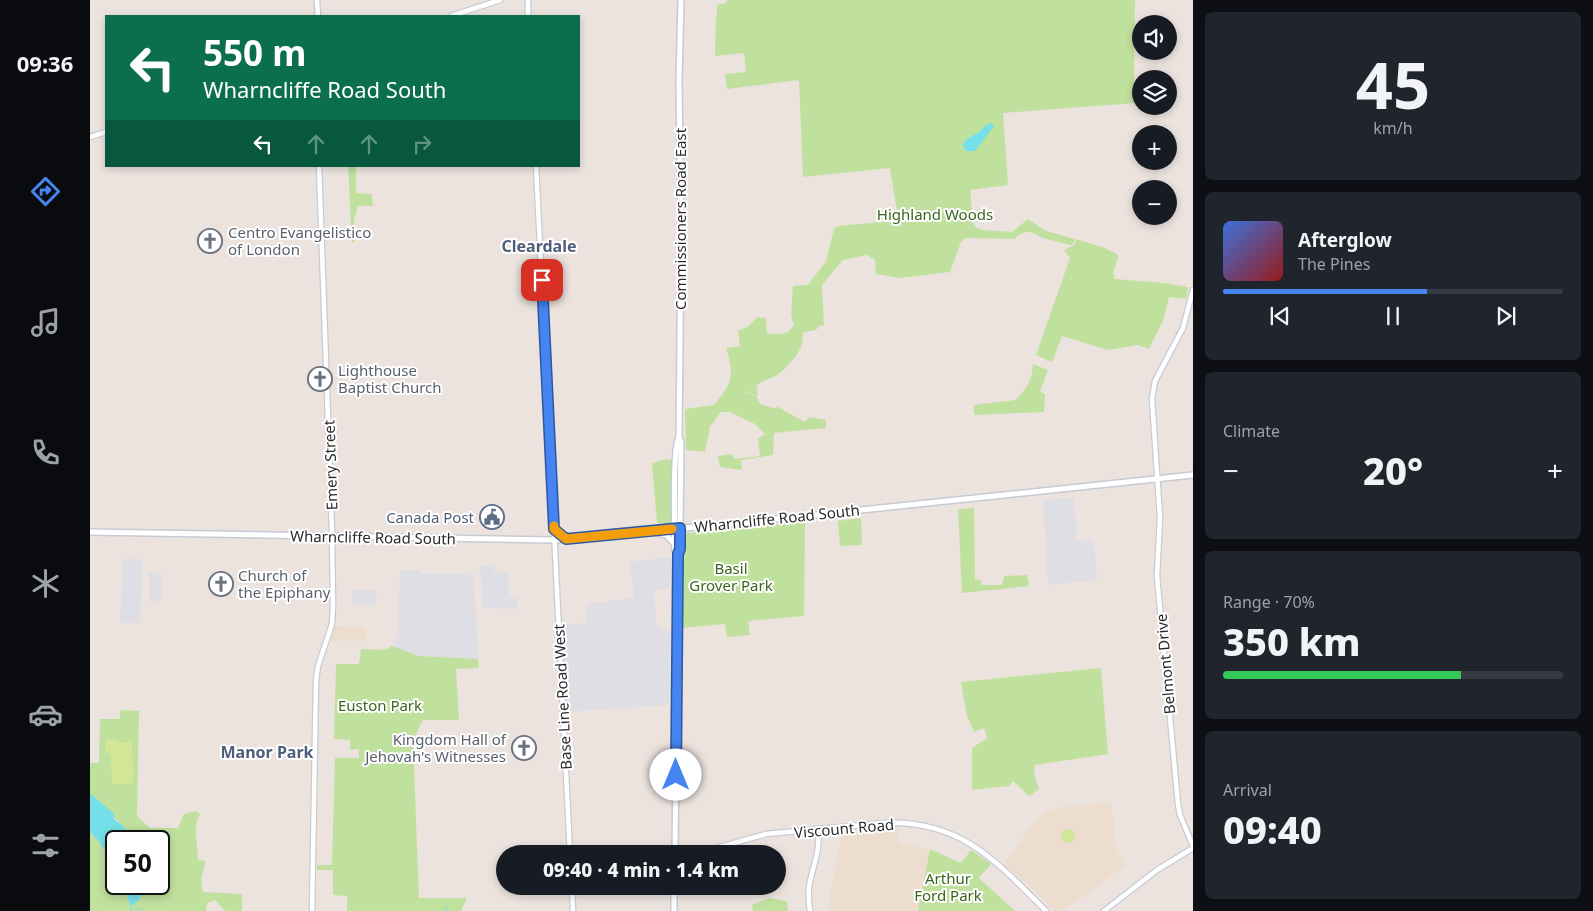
<!DOCTYPE html>
<html lang="en">
<head>
<meta charset="utf-8">
<style>
  :root { --surface:#171b24; --page:#20242c; --text:#f1f3f6; --muted:#9ea1a6; --line:#363941; --accent:#4585f2 }
  body { margin:0; font-family:"Noto Sans",sans-serif; background:var(--page); color:var(--text); height:100vh; display:flex; flex-direction:column; font-size:19px; white-space:nowrap }
  * { box-sizing:border-box; margin:0 }
  p { font-size:16px; color:var(--muted) }
  .icon { flex:none; width:28px; height:28px; fill:none; stroke:currentColor; stroke-width:2; stroke-linecap:round; stroke-linejoin:round }
  .map { position:relative; flex:1; overflow:hidden }
  .panel { display:flex; flex-direction:column; gap:12px; padding:12px; background:#0d0f14; width:400px }
  .panel>* { flex:none }
  .hud { position:absolute; left:15px; top:15px; width:475px; height:152px; border-radius:0px; box-shadow:0 2px 8px #0003; background:#0b6e4f; color:#fff; overflow:hidden }
  .fabs { position:absolute; left:1042px; top:15px; display:grid; gap:10px }
  .fabs a { display:grid; place-items:center; width:45px; height:45px; border-radius:50%; background:var(--surface); box-shadow:0 2px 8px #0003; font-size:25px }
  .speed { position:absolute; left:15px; top:830px; display:flex; gap:10px; font-size:25px; font-weight:700; text-align:center }
  .speed>* { display:grid; place-content:center; width:65px; height:65px; border-radius:50%; background:var(--surface); box-shadow:0 2px 8px #0003; line-height:1 }
  .speed .limit { border:2px solid #111; border-radius:8px; background:#fff; color:#111 }
  .pin { position:absolute; display:grid; place-items:center; width:42px; height:42px; color:#fff; margin:-21px; border-radius:10px; box-shadow:0 2px 8px #0006 }
  .me { position:absolute; width:55px; margin:-28px; rotate:0deg; stroke-linejoin:round; filter:drop-shadow(0 0 4px #0008) }
  .turn { display:flex; align-items:center; gap:18px; height:105px; padding:0 15px; font-size:22px }
  .turn .icon { width:65px; height:65px; stroke-width:2.5 }
  .turn b { display:block; font-size:35px; line-height:42px }
  .lanes { display:flex; align-items:center; height:48px; padding:0 15px; background:#0003; justify-content:center; gap:25px; direction:ltr }
  .lanes .off { opacity:.35 }
  .big { font-size:38px; font-weight:800; line-height:1.1 }
  .panel .card { flex:1; display:flex; flex-direction:column; justify-content:center; gap:8px; min-width:0; padding:0 18px; border-radius:8px; background:var(--page) }
  .panel .dial { align-items:center; gap:0 }
  .dial b { font-size:65px; line-height:1 }
  .song { display:flex; align-items:center; gap:15px }
  .cover { width:60px; height:60px; border-radius:8px; background:linear-gradient(135deg,hsl(220 70% 55%),hsl(0 70% 35%)) }
  .played { height:5px; border-radius:2px; background:linear-gradient(90deg,var(--accent) 60%,var(--line) 60%) }
  .keys { display:flex; justify-content:space-around; direction:ltr }
  .heat { display:flex; justify-content:space-between; align-items:center; font-size:28px; direction:ltr }
  .charge { height:8px; border-radius:4px; background:linear-gradient(90deg,#34c759 70%,var(--line) 0) }
  .trip { position:absolute; left:406px; top:845px; width:290px; height:50px; border-radius:25px; background:var(--surface); box-shadow:0 2px 8px #0003; font-weight:800; line-height:50px; text-align:center }
  main { display:flex; flex:1; min-height:0 }
  .dock { display:flex; flex-direction:column; width:90px; justify-content:space-around; align-items:center; background:#090b0e; color:var(--muted) }
  .dock .icon { width:35px; height:35px }
  .dock .on { color:var(--accent) }
  .dock b { font-size:22px; color:var(--text) }
  .map>svg:first-child { display:block }
  .industrial { fill:#dfdee5 }
  .education { fill:#edddce }
  .green { fill:#c0e09d }
  .pitch { fill:#d4e799 }
  .water { fill:#75e0e9 }
  .lines { fill:none; stroke-linecap:round; stroke-linejoin:round }
  .stream { stroke:#75e0e9; stroke-width:1 }
  .tertiary-casing { stroke:#c6cbd4; stroke-width:7 }
  .secondary-casing { stroke:#c6cbd4; stroke-width:8 }
  .tertiary { stroke:#fff; stroke-width:4.5 }
  .secondary { stroke:#fff; stroke-width:5 }
  .route-casing { stroke:#2d569d; stroke-width:12 }
  .route { stroke:#4585f2; stroke-width:9 }
  .slow { stroke:#f59e0b; stroke-width:9 }
  .labels { text-anchor:middle; dominant-baseline:central; stroke-width:4; stroke-linejoin:round; paint-order:stroke }
  .park-label { font-size:15px; fill:#3a651d; stroke:#fff }
  .street-label { font-size:15px; fill:#2b2b2b; stroke:#fff }
  .worship-label { font-size:15px; fill:#5b616d; stroke:#fff; text-anchor:start }
  .service-label { font-size:15px; fill:#4e5e75; stroke:#fff; text-anchor:end }
  .neighbourhood-label { font-size:16px; font-weight:bold; fill:#4d5d7a; stroke:#fff }
</style>
</head>
<body>
<main>
<nav class="dock">
<b>09:36</b>
<svg class="icon on" aria-label="directions" viewBox="0 0 24 24"><path d="M12 3l9 9-9 9-9-9zM9 14v-3h6M13 9l2 2-2 2"/></svg>
<svg class="icon" aria-label="music" viewBox="0 0 24 24"><path d="M9 18V5l10-2v13"/><circle cx="6" cy="18" r="3"/><circle cx="16" cy="16" r="3"/></svg>
<svg class="icon" aria-label="phone" viewBox="0 0 24 24"><path d="M5 4h4l2 5-3 2q2 4 5 5l2-3 5 2v4C11 20 4 13 5 4z"/></svg>
<svg class="icon" aria-label="climate" viewBox="0 0 24 24"><path d="M12 3v18M4 7l16 10M4 17L20 7"/></svg>
<svg class="icon" aria-label="car" viewBox="0 0 24 24"><path d="M5 17H2v-5l4-1 3-4h7l3 4 3 1v5h-3M9 17h6M6 11h13"/><circle cx="7" cy="17" r="2"/><circle cx="17" cy="17" r="2"/></svg>
<svg class="icon" aria-label="filters" viewBox="0 0 24 24"><path d="M4 7h16M4 17h16"/><circle cx="9" cy="7" r="2"/><circle cx="15" cy="17" r="2"/></svg>
</nav>
<div class="map">
<svg width="1103" height="911" viewBox="0 0 1103 911">
  <rect width="100%" height="100%" fill="#ece3de"/>
  <g class="industrial">
    <path d="M984 497 987 541 1004 540 1007 580 958 585 953 500Z"/>
    <path d="M581 557 580 588 564 590 566 624 570 625 581 634 579 705 477 712 473 625 497 623 496 604 544 598 540 562Z"/>
    <path d="M33 559H52L50 623H30Z"/>
    <path d="M390 566H404V572L418 573 419 597 427 599V609L393 608Z"/>
    <path d="M310 570H331V574L384 573 388 659 329 656 302 646 308 634Z"/>
    <path d="M59 573H72L71 601H59Z"/>
    <path d="M262 590 287 591 286 605H262Z"/>
  </g>
  <g class="education">
    <path d="M244 626 276 627V641H241L240 640Z"/>
    <path d="M1021 802 1026 847 1036 865 995 896 970 911H964L914 863 947 819 957 811 971 807Z"/>
    <path d="M784 829H809L808 844 840 849 828 911H739V904L741 888 749 849H751L749 833Z"/>
  </g>
  <g class="green">
    <path d="M637 0H1045L1044 80 1046 103 913 113 918 185 880 190C882 200 881 220 885 227L892 230 922 232 938 219 956 231 985 239 983 244 981 245C972 243 962 241 953 238 940 232 937 228 924 239L876 238 871 242 860 272 809 278 786 274 785 260 777 255 753 260 732 285 734 325 729 326 726 330 714 332C712 337 713 340 712 344 710 353 695 370 687 375 679 381 662 380 668 394L667 397 657 391 654 394 657 392 666 397 670 404 683 408 688 407 715 422 719 417 736 420V428L684 433 683 455 651 460 652 470 630 467 628 456 641 454 645 459 670 456 668 439 675 434 665 424 640 412H631L620 427 615 452 596 450 595 409 624 405C642 383 645 376 636 348L650 346 648 331 659 326 667 317 676 318 677 334C688 334 699 336 704 324L701 316 703 286 718 285 736 261 744 229 748 226 792 222 807 212 800 168 713 177 709 80 637 89 635 74 656 72 654 53 625 56 626 20 625 18 627 17V5L636 3Z"/>
    <path d="M258 166H266V193L282 194 283 206H267L266 215 264 217 265 242H262Z"/>
    <path d="M986 239 1012 247 1027 254 1028 257 1023 273 1025 279 1074 283 1098 287 1096 299 1079 297 1073 321 1059 349 1048 345 1018 350 972 336 962 362 946 355 980 258 974 250 984 245Z"/>
    <path d="M943 364 958 370 950 392 955 394 954 412 884 415V405L925 400C937 389 942 381 943 364Z"/>
    <path d="M577 459 581 460 583 465 582 520 578 526 576 523H567L562 463Z"/>
    <path d="M884 508 885 579 891 580V585H912L914 576 937 575 939 586 872 593 868 509Z"/>
    <path d="M771 518 772 545 750 546 748 521Z"/>
    <path d="M715 522 714 616 658 621 660 635 637 637 635 624 592 628 594 536 596 533Z"/>
    <path d="M302 646 329 656 388 659 389 668 366 669 369 720H333L323 740 329 898H377L371 911H257V896L243 895V870H227V865H242L245 758H269V749L260 750V740L244 739 246 664H269L271 649 295 650Z"/>
    <path d="M1011 668 1018 754 945 765 944 773 949 789 939 796 923 781 919 786 882 790V748L897 738 894 728 884 732 877 716 871 682Z"/>
    <path d="M30 710 49 711 47 816 60 828H88L94 814 106 811 110 814C102 827 108 845 108 860L115 861C114 874 109 878 113 892L152 894V911H135L125 900 117 903 116 911H0V832L10 843 26 867V884H32L37 895 40 905 53 890 50 884H69V841H45C32 823 15 809 0 793V763H9L10 719H30Z"/>
    <path d="M840 849 871 863 881 850 901 864 889 878 925 911H828Z"/>
    <path d="M679 898 697 901 698 911H663L662 905Z"/>
  </g>
  <g class="pitch">
    <path d="M16 740H27L30 743 42 742 43 783 22 784 21 755 17 753 15 750Z"/>
    <circle cx="978" cy="836" r="7"/>
  </g>
  <g class="water">
    <path d="M901 123 904 126 885 151H876L864 168 876 151 873 146C875 137 882 137 888 133 893 130 894 125 901 123Z"/>
    <path d="M0 793 24 814V819L32 825 45 841H26V867L10 843 0 832Z"/>
    <path d="M32 884H50L53 890C51 898 48 904 40 905L37 895Z"/>
  </g>
  <g class="lines">
    <g class="stream">
      <path d="M44 905 51 911"/>
      <path d="M40 911 41 905"/>
      <path d="M356 911 357 907"/>
    </g>
    <defs>
      <g id="tertiary">
        <path d="M227 0 228 16"/>
        <path d="M438 0V16"/>
        <path d="M361 16 410 0"/>
        <path d="M0 137 16 132"/>
        <path d="M446 166 480 854"/>
        <path d="M1103 290 1093 328 1065 381 1062 399 1070 518 1067 576 1088 804 1090 815 1103 846"/>
        <path d="M585 852 626 848 676 834 794 823C871 820 906 861 956 911"/>
        <path d="M482 886 483 911"/>
        <path d="M222 911 226 680 228 666 242 624 243 605 242 532 229 166"/>
        <path d="M720 911C719 903 718 895 719 887 722 868 731 850 728 829"/>
        <path d="M1014 911 1067 870 1103 848"/>
      </g>
      <g id="secondary">
        <path d="M464 529 475 538"/>
        <path d="M0 532 464 540 638 524 1103 475"/>
        <path d="M565 532 576 535 585 544"/>
        <path d="M588 554 585 550C585 532 582 447 589 438"/>
        <path d="M585 854 588 554 590 549V528L591 442 589 438 591 236 589 80 591 0"/>
        <path d="M584 911V886"/>
      </g>
    </defs>
    <use href="#tertiary" class="tertiary-casing"/>
    <use href="#secondary" class="secondary-casing"/>
    <use href="#tertiary" class="tertiary"/>
    <use href="#secondary" class="secondary"/>
  </g>
  <g class="lines">
    <defs>
      <path id="route" d="M452 280 464 529 476 539 590 528V549L588 554 586 775"/>
    </defs>
    <use href="#route" class="route-casing"/>
    <use href="#route" class="route"/>
    <path class="slow" d="M464 526V529L476 539 582 529"/>
  </g>
  <defs>
    <symbol id="church-ring" viewBox="-11 -11 22 22"><circle r="9.5" fill="#fff" stroke="#6b7280" stroke-width="1.5"/><path d="M-1.2-6h2.4v3.5h3.3v2.4h-3.3V6h-2.4V-.1h-3.3v-2.4h3.3Z" fill="#6b7280"/></symbol>
    <symbol id="civic-ring" viewBox="-11 -11 22 22"><circle r="9.5" fill="#fff" stroke="#5c6f8a" stroke-width="1.5"/><path d="M-.6-6.5H3V-4.5H.6V-3L4-1V1h2V6H-6V1h2V-1L-.6-3ZM-1.2 2.5V6h2.4V2.5Z" fill="#5c6f8a"/></symbol>
  </defs>
  <g fill-rule="evenodd">
    <use href="#church-ring" x="106" y="227" width="28" height="28"/>
    <use href="#church-ring" x="216" y="365" width="28" height="28"/>
    <use href="#civic-ring" x="388" y="503" width="28" height="28"/>
    <use href="#church-ring" x="117" y="570" width="28" height="28"/>
    <use href="#church-ring" x="420" y="734" width="28" height="28"/>
  </g>
  <g class="labels">
    <g class="park-label">
      <text x="845" y="214">Highland Woods</text>
      <text x="641" y="568">Basil<tspan x="641" dy="17">Grover Park</tspan></text>
      <text x="290" y="705">Euston Park</text>
      <text x="858" y="878">Arthur<tspan x="858" dy="17">Ford Park</tspan></text>
    </g>
    <g class="street-label">
      <text transform="translate(590 219) rotate(-90)">Commissioners Road East</text>
      <text transform="translate(240 465) rotate(-92)">Emery Street</text>
      <text transform="translate(687 518) rotate(-6)">Wharncliffe Road South</text>
      <text transform="translate(283 537) rotate(1)">Wharncliffe Road South</text>
      <text transform="translate(1075 664) rotate(-95)">Belmont Drive</text>
      <text transform="translate(472 697) rotate(-93)">Base Line Road West</text>
      <text transform="translate(754 828) rotate(-5)">Viscount Road</text>
    </g>
    <g class="worship-label">
      <text x="138" y="232">Centro Evangelistico<tspan x="138" dy="17">of London</tspan></text>
      <text x="248" y="370">Lighthouse<tspan x="248" dy="17">Baptist Church</tspan></text>
      <text x="148" y="575">Church of<tspan x="148" dy="17">the Epiphany</tspan></text>
      <text x="416" y="739" text-anchor="end">Kingdom Hall of<tspan x="416" dy="17">Jehovah's Witnesses</tspan></text>
    </g>
    <g class="service-label">
      <text x="384" y="517">Canada Post</text>
    </g>
    <g class="neighbourhood-label">
      <text x="449" y="246">Cleardale</text>
      <text x="177" y="752">Manor Park</text>
    </g>
  </g>
</svg>
<div class="fabs">
<a><svg class="icon" aria-label="sound" viewBox="0 0 24 24"><path d="M4 9h4l5-4v14l-5-4H4zM17 9q2 3 0 6"/></svg></a>
<a><svg class="icon" aria-label="layers" viewBox="0 0 24 24"><path d="M12 4l9 5-9 5-9-5zM3 14l9 5 9-5"/></svg></a>
<a>+</a>
<a>−</a>
</div>
<div class="speed"><div class="limit">50</div></div>
<div class="pin" style="left:452px;top:280px;background:#d93025"><svg class="icon" aria-label="arrive" viewBox="0 0 24 24"><path d="M6 21V4h12l-3 4 3 4H6"/></svg></div>
<svg class="me" style="left:586px;top:775px" viewBox="-20 -20 40 40"><circle r="19" fill="#fff"/><path d="M0-13L10 11 0 6-10 11z" fill="#4585f2"/></svg>
<div class="trip">09:40 · 4 min · 1.4 km</div>
<div class="hud">
<div class="turn"><svg class="icon" aria-label="left" viewBox="0 0 24 24"><path d="M17 20v-9H6M10 6l-5 5 5 5"/></svg><div><b>550 m</b>Wharncliffe Road South</div></div>
<div class="lanes"><svg class="icon" aria-label="left" viewBox="0 0 24 24"><path d="M17 20v-9H6M10 6l-5 5 5 5"/></svg><svg class="icon off" aria-label="ahead" viewBox="0 0 24 24"><path d="M12 20V5M6 11l6-6 6 6"/></svg><svg class="icon off" aria-label="ahead" viewBox="0 0 24 24"><path d="M12 20V5M6 11l6-6 6 6"/></svg><svg class="icon off" aria-label="right" viewBox="0 0 24 24"><path d="M7 20v-9h11M14 6l5 5-5 5"/></svg></div>
</div>
</div>
<section class="panel">
<div class="card dial"><b>45</b><p>km/h</p></div>
<div class="card">
<div class="song"><i class="cover"></i><div><b>Afterglow</b><p>The Pines</p></div></div>
<div class="played"></div>
<div class="keys"><svg class="icon" aria-label="previous" viewBox="0 0 24 24"><path d="M18 5L8 12l10 7zM5 5v14"/></svg><svg class="icon" aria-label="pause" viewBox="0 0 24 24"><path d="M8 5v14M16 5v14"/></svg><svg class="icon" aria-label="next" viewBox="0 0 24 24"><path d="M6 5l10 7-10 7zM19 5v14"/></svg></div>
</div>
<div class="card"><p>Climate</p>
<div class="heat"><a>−</a><b class="big">20°</b><a>+</a></div>
</div>
<div class="card"><p>Range · 70%</p><b class="big">350 km</b><div class="charge"></div></div>
<div class="card"><p>Arrival</p><b class="big">09:40</b></div>
</section>
</main>
</body>
</html>
